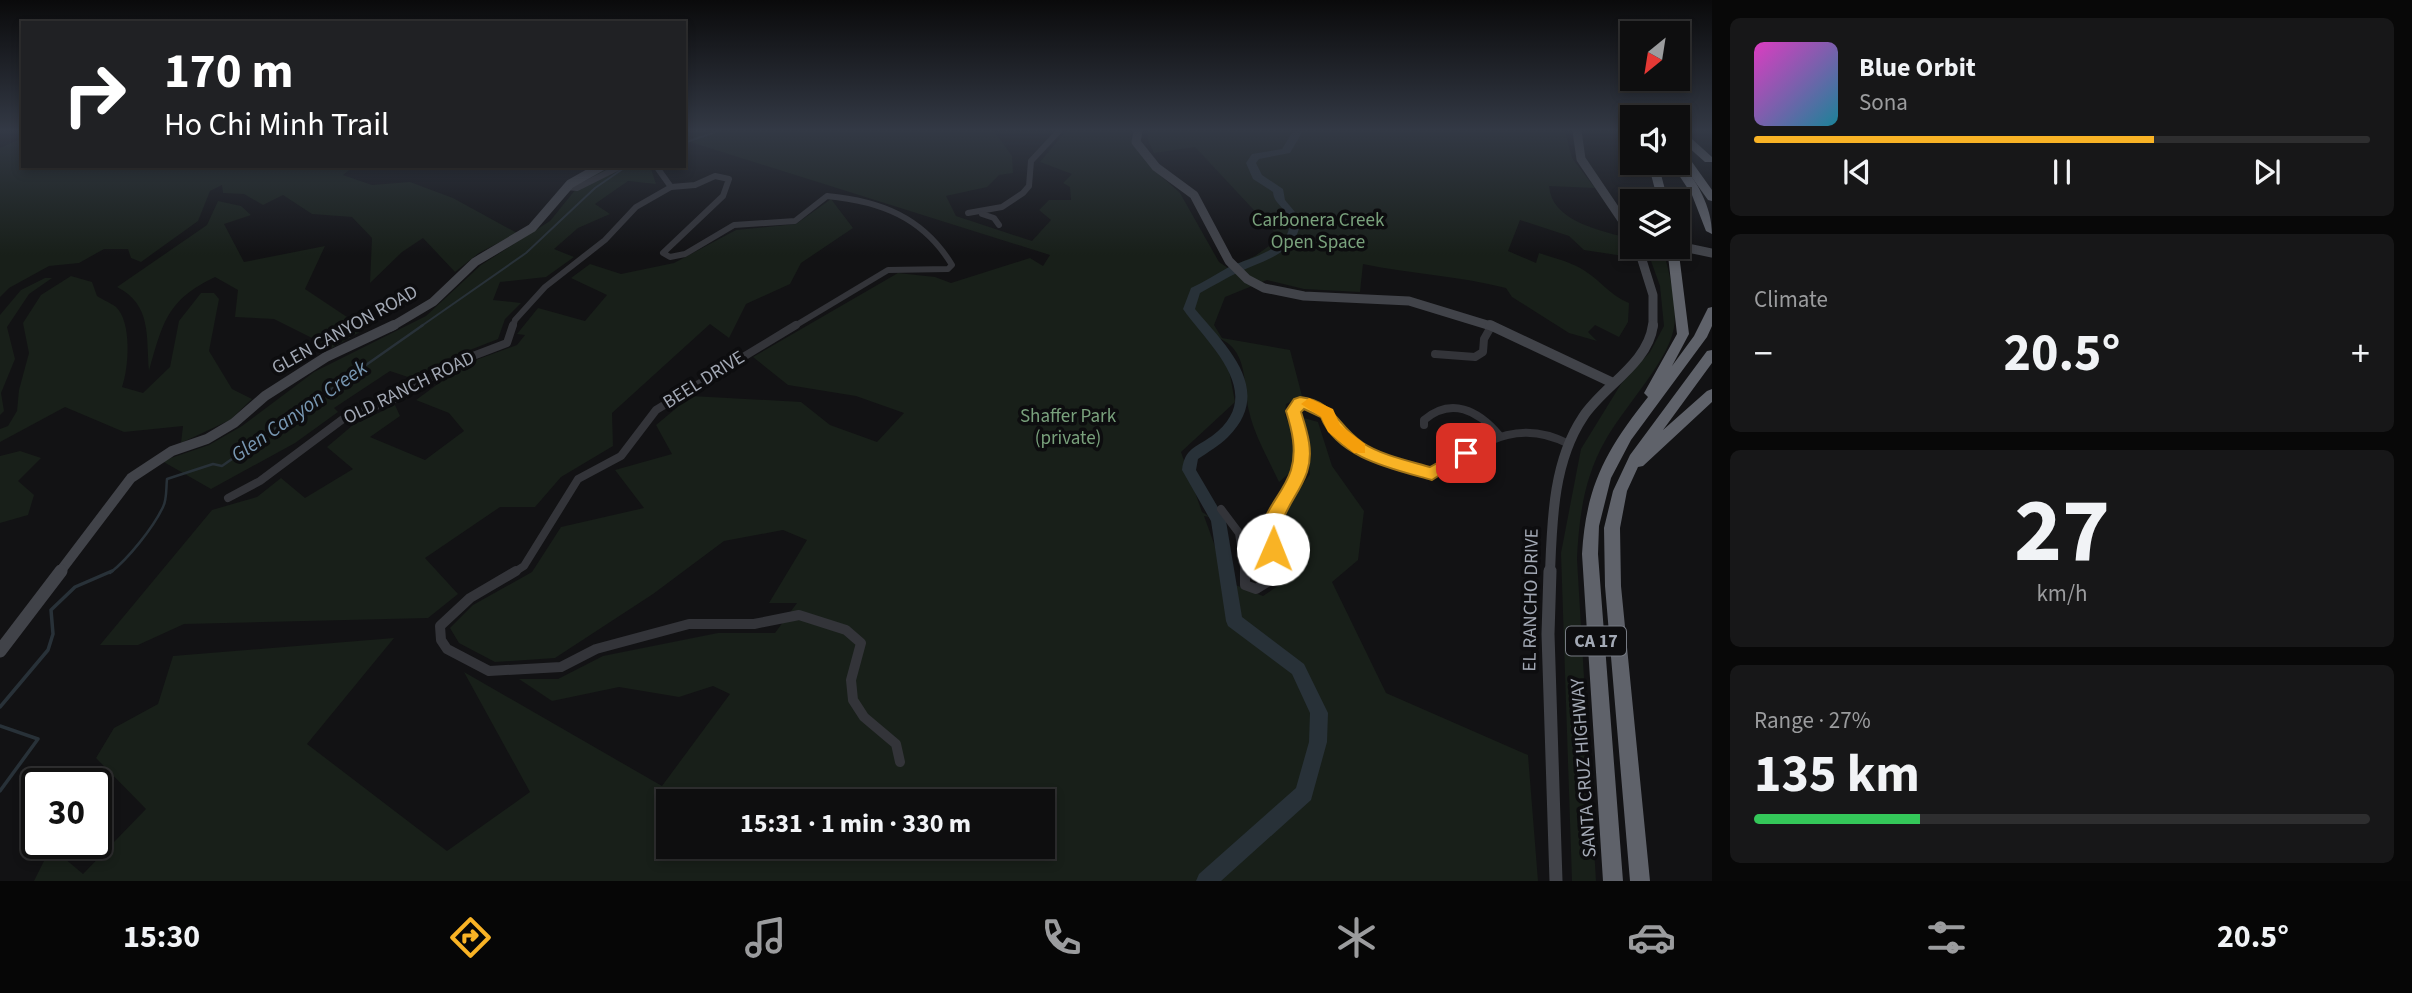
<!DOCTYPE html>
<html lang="en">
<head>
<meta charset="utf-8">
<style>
  :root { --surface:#0e0e0f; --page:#171718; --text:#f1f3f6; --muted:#9b9c9e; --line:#2e2e2f; --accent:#f9b325 }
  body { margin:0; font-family:"Source Sans 3",sans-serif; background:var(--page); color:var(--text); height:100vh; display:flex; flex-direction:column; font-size:26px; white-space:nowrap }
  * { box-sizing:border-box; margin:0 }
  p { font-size:23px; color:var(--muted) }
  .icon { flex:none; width:38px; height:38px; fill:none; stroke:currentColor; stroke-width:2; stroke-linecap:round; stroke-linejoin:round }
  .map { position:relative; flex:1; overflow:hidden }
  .details { display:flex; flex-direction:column; gap:18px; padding:18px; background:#080808; width:700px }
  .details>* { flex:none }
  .top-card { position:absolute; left:21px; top:21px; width:665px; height:147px; border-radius:0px; box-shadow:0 4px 10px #0003,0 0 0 2px var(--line); background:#202124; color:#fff; overflow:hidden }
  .needle { width:46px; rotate:210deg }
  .controls { position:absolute; left:1620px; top:21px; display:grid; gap:14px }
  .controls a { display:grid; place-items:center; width:70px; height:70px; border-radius:0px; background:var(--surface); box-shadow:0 4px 10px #0003,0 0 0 2px var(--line); font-size:35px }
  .speed { position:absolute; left:21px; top:768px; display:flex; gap:14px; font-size:35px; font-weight:700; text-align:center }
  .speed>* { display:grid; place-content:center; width:91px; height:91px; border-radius:50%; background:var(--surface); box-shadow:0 4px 10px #0003,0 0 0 2px var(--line); line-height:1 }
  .speed .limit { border:4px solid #111; border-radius:10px; background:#fff; color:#111 }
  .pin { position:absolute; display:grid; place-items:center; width:60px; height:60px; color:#fff; margin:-30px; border-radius:14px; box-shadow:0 4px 10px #0006 }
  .me { position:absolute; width:77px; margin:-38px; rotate:1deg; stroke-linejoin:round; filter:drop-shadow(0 0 5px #0008) }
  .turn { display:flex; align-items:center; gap:24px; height:147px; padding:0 28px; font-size:32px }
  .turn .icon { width:91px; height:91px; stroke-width:2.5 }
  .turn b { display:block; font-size:49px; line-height:60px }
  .big { font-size:52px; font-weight:700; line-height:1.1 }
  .details .widget { flex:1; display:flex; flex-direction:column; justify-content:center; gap:10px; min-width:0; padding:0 24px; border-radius:10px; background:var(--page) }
  .details .dial { align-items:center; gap:0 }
  .dial b { font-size:91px; line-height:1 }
  .song { display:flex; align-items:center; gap:21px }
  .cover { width:84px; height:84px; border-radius:10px; background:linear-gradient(135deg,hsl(310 70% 55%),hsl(190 70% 35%)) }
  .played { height:7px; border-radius:4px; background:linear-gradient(90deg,var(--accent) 65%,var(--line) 65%) }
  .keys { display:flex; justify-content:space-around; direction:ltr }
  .heat { display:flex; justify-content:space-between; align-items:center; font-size:38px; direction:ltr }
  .charge { height:10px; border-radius:5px; background:linear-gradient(90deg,#34c759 27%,var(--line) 0) }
  .trip { position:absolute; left:656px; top:789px; width:399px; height:70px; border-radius:0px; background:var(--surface); box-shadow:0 4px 10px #0003,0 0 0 2px var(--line); font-weight:700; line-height:70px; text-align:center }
  .menu { display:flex; height:112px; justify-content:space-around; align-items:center; background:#060606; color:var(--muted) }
  .menu .icon { width:49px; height:49px }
  .menu .selected { color:var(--accent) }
  .menu b { font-size:32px; color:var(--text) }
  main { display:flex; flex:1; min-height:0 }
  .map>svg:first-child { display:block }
  .green { fill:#181f19; fill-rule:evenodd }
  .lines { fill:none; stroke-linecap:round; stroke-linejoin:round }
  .stream-far2 { stroke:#283138; stroke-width:2 }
  .stream-far1 { stroke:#283138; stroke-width:2.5 }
  .stream { stroke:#283138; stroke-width:3.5 }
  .river { fill:#283138; fill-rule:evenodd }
  .street-far2 { stroke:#333439; stroke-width:6 }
  .street-far1 { stroke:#333439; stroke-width:8 }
  .street { stroke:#333439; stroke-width:10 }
  .secondary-far2 { stroke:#414349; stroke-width:9 }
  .secondary-far1 { stroke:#414349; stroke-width:10 }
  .secondary { stroke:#414349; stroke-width:13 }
  .highway { fill:#5f626a; fill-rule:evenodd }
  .route { fill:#f9b325; stroke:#a27418; stroke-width:2 }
  .slow { fill:#f59e0b }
  .labels { text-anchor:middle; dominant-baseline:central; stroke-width:7; stroke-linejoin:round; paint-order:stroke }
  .shield { fill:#0d0d0f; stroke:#767a83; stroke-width:2 }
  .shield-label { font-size:18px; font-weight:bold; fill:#a3a9b5 }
  .park-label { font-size:19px; fill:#79a17c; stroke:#0d0d0f }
  .street-label { font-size:19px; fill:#a3a9b5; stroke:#0d0d0f }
  .water-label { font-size:21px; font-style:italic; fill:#7897b2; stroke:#0d0d0f }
</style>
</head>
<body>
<main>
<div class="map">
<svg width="1712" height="881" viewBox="0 0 1712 881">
  <rect width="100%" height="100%" fill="#121214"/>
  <g class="green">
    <path d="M689 131H994L1012 156 1013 173 999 175 987 187 946 196 956 216 1032 241 1051 220 1039 210 1049 200H1071L1070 187 1063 183 1072 174 1040 162 1066 131H1132L1131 138 1153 169 1180 193 1219 262 1228 268 1255 256 1280 238 1195 147 1154 153 1148 140V131H1565L1572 158 1595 188 1549 186C1552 220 1595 229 1624 237L1630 257 1584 250 1569 236 1520 220 1508 251 1536 263 1539 253C1554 258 1572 262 1585 271 1601 281 1611 296 1629 303L1628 322 1619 337 1595 325 1588 332 1597 341 1569 333 1512 297 1506 288C1459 276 1411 274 1363 264L1360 292 1304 289 1267 280 1225 297 1214 325 1222 338 1290 350 1302 396 1286 404 1285 415 1294 435 1293 470 1279 482C1269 460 1254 435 1249 411 1243 382 1249 343 1210 336L1229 370 1235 402 1181 452 1202 512 1210 517 1204 516 1228 582 1263 596 1281 584 1282 550 1278 530 1287 506 1310 474 1304 418 1318 422 1332 466 1364 511 1358 560 1332 582 1386 693 1528 755 1538 881H34L51 847 83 874 146 809 96 758 114 728 158 704 173 656 394 638 307 744 447 851 530 792 464 672 662 786 730 694 713 686 679 697 619 687 552 701 519 679H558L603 656 718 633H775L797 603H769L807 540 783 530 724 541 653 594 555 658 495 662 459 643 450 628 473 605 532 572 561 527 644 508 615 470 672 454 656 425 691 396 801 402 830 425 877 442 904 413 856 396 788 385 753 357 898 273 935 277 951 283 1030 258 1043 266 1050 255 684 140V133ZM668 802H1043V847H668Z"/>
    <path d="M23 138V166H354L343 175 372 185 410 182 453 198 517 233 479 253 455 272 423 238 402 252 370 283 372 238 352 217 312 214 283 195 263 205 244 194 223 193 222 185 210 191 198 221 141 262 131 258 128 249H104L79 263 49 266 9 288 0 297V148Z"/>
    <path d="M609 166H650L656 184 628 181 595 204 610 214 578 228 554 249 574 257 546 277 500 282 493 300 521 303 505 319 498 339 447 359 414 379 390 371 334 408 338 412 295 443 211 489 162 461 209 445 242 426 314 372 426 316 481 265 550 221 584 179Z"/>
    <path d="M831 199 853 228 801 263 790 284 746 304 729 338 710 324 612 413 613 446 561 477 535 507H500L425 558 458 594 428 618 184 624 138 645H100L212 510 257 497 281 478 305 498 353 469 327 447 353 425 395 405 400 416 370 437 425 460 464 431 449 413 416 400 465 364 517 345 525 335 517 334 538 308 585 321 607 295 571 278 590 264 621 274 674 263 736 230 796 224Z"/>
    <path d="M218 201 241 206 251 215 224 224 244 262 325 246 305 289 365 329 332 348 274 319 235 317 238 290 215 277C167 300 163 322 149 371 146 336 152 305 117 287L207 225Z"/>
    <path d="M1646 247 1662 248C1669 268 1679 312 1673 332 1666 363 1622 410 1605 441 1584 478 1579 517 1577 559L1596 881H1572L1561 553 1581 449 1621 384 1650 352 1664 326 1660 286Z"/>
    <path d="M71 276 92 282 97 296C103 300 111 303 116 307 132 322 129 368 122 387L143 393 170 367 179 321 201 293H214L219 299 209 351 232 389 252 399 230 420 181 443 183 426 124 432 65 407 0 442V429L8 426 17 411 19 390 29 353 23 323 41 295Z"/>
    <path d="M45 278H52L29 294 7 327 15 359 1 393 4 411 0 415V315L21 290Z"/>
    <path d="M20 451 41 458 18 481 34 495 28 515 0 523V456Z"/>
  </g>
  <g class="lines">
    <g class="stream-far2">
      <path d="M684 143 718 131"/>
      <path d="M420 327 526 253 595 188 627 166"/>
    </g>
    <path class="stream-far1" d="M110 573C128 559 153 528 163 507 167 500 166 488 167 479L213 464 222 466 423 325"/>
    <g class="stream">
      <path d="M0 707 48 650 53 634 51 610 75 587 112 571"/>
      <path d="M0 726 38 739 0 791"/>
    </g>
    <path class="river" d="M1293 131H1303L1290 153 1259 159 1256 163 1262 175 1283 189 1285 200 1300 218C1301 253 1263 260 1239 272 1226 278 1213 286 1200 293L1195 309C1226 346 1275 390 1228 437 1219 446 1208 452 1198 459L1196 470 1226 521 1242 617 1304 664 1328 713 1327 742 1311 800 1221 881H1196L1199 874 1296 788 1309 742 1310 713 1292 674 1228 626 1226 621 1211 521 1182 470C1185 448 1195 448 1212 436 1268 394 1209 346 1183 309L1191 288C1204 282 1216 274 1229 267 1248 258 1295 249 1289 219 1287 208 1274 205 1273 192L1253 179 1246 163 1252 154 1282 149Z"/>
    <g class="street-far2">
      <path d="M656 166 671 187"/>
      <path d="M566 187 577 188 621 166"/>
      <path d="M968 213 1002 207 1023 193 1029 186 1031 161 1059 131"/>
      <path d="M982 214 994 218 999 225"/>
      <path d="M513 327 515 320 545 287 605 240 636 207 671 187 695 185 715 176 729 179 723 196 663 253 670 257 685 254 734 225 795 221 827 196C880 201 923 217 952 265L948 269 888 270 793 327"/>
    </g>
    <g class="street-far1">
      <path d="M1435 354 1475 357 1483 352 1484 339 1492 325"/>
      <path d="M1424 425V420C1451 397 1478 410 1499 435"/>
      <path d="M228 498 260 481 343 419 404 395 452 364 507 343 513 325"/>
      <path d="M1221 509 1239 533 1245 573"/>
      <path d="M513 573 524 566 578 479 621 456 656 410 796 325"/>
      <path d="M1270 573C1271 555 1267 529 1274 513 1295 466 1311 468 1294 411L1300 403C1329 409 1336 434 1359 449 1381 462 1408 467 1432 474 1479 447 1514 415 1569 444"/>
    </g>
    <g class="street">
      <path d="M516 571 470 598 440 626 441 640 447 649 489 671 561 667 596 649 689 624H754L799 615 846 630 861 643 851 680 853 700 864 717 896 744 900 762"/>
      <path d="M1245 571V585L1256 589 1269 581 1270 571"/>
    </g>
    <g class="secondary-far2">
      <path d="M1138 131 1136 142 1156 167 1194 195 1229 261 1247 279 1264 288 1304 296 1409 301 1494 327"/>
      <path d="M1577 131 1581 159 1633 236"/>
      <path d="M1678 246 1712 253"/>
      <path d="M1638 247 1653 295V327"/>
      <path d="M391 327 433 302 475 262 532 228 570 184 602 166"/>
    </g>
    <g class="secondary-far1">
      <path d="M1490 325 1611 382"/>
      <path d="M59 573 131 478 172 451 207 439 234 423 265 396 326 357 394 325"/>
      <path d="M1550 573C1552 521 1553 462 1583 417 1603 386 1648 364 1653 325"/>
    </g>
    <g class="secondary">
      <path d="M1550 571 1548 634 1556 881"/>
      <path d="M0 651 61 571"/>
    </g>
    <g class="highway">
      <path d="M1678 131H1683L1712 157V162H1705L1678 138Z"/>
      <path d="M1678 147 1682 148 1712 190V201L1708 200 1678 158Z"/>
      <path d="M1678 160C1697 180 1712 207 1712 234L1706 231 1692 195 1671 163H1678Z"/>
      <path d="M1648 163H1658L1668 201H1658Z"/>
      <path d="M1678 246 1689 334 1672 366 1694 336 1708 308 1712 307V326L1707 337 1631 440 1611 478 1599 526 1598 554 1623 881H1603L1582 554C1586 486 1606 450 1648 397L1644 393 1677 334 1667 247Z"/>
      <path d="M1712 350V363L1663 430 1707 391 1712 389V402L1643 466 1638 467 1627 491 1620 528 1621 586 1650 881H1630L1605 586 1604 528 1613 491 1630 455 1707 351Z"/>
    </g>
  </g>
  <linearGradient id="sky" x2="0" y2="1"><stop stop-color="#0a0a0b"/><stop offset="0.51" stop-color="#333945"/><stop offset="1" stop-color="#333945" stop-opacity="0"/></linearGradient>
  <rect width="1712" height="255" fill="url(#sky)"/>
  <path class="route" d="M1300 397C1336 402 1335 424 1363 443 1381 455 1409 461 1430 467L1466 447 1474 453 1432 480C1393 469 1337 458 1321 417L1304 409 1301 412C1307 431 1314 452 1307 472 1297 501 1274 516 1282 549L1273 556 1267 554C1249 519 1282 500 1291 470 1297 450 1292 430 1286 411L1294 399Z"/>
  <path class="slow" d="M1309 398 1333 409 1340 425 1365 444V453H1354L1328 432 1321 417 1301 404Z"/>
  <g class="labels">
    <rect class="shield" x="1566" y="626.5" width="60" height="29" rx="5"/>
    <g class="shield-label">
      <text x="1596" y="641">CA 17</text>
    </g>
    <g class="park-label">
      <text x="1318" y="220">Carbonera Creek<tspan x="1318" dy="22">Open Space</tspan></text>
      <text x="1068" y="416">Shaffer Park<tspan x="1068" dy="22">(private)</tspan></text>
    </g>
    <g class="street-label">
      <text transform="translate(345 330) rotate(-29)">GLEN CANYON ROAD</text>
      <text transform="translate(704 380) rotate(-32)">BEEL DRIVE</text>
      <text transform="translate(409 388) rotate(-26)">OLD RANCH ROAD</text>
      <text transform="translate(1531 600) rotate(-89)">EL RANCHO DRIVE</text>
      <text transform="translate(1584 768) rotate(-94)">SANTA CRUZ HIGHWAY</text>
    </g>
    <g class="water-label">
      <text transform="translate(299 411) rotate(-35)">Glen Canyon Creek</text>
    </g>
  </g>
</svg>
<div class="controls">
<a><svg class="needle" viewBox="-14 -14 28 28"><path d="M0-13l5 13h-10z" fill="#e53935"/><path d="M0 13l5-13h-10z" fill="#9b9c9e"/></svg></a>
<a><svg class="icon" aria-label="sound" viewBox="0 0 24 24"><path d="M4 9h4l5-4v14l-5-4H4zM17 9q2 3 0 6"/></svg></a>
<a><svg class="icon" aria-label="layers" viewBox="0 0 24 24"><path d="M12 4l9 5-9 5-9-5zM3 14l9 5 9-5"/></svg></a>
</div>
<div class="speed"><div class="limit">30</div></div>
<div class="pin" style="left:1466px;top:453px;background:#d93025"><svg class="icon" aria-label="arrive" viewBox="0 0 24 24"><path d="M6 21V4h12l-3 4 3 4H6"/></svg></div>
<svg class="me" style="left:1273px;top:549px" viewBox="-20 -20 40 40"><circle r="19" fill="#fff"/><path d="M0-13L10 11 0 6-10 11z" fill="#f9b325"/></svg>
<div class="trip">15:31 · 1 min · 330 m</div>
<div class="top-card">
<div class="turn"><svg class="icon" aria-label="right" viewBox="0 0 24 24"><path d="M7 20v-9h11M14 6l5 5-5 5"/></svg><div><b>170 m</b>Ho Chi Minh Trail</div></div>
</div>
</div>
<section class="details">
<div class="widget">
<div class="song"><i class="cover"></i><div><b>Blue Orbit</b><p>Sona</p></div></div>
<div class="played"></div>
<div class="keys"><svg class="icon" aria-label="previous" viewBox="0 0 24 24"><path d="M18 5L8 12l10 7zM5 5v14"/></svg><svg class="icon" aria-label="pause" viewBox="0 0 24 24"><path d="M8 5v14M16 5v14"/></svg><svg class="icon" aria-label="next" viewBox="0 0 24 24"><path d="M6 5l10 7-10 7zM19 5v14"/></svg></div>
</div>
<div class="widget"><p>Climate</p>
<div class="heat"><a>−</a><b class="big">20.5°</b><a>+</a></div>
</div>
<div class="widget dial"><b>27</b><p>km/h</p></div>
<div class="widget"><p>Range · 27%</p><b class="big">135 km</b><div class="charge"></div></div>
</section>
</main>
<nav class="menu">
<b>15:30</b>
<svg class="icon selected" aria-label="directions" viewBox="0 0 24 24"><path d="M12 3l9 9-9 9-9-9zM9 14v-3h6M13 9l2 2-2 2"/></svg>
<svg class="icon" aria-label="music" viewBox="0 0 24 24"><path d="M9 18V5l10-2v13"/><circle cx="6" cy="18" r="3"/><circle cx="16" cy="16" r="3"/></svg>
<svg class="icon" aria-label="phone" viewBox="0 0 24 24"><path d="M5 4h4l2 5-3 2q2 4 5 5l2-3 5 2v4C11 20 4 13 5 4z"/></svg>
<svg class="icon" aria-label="climate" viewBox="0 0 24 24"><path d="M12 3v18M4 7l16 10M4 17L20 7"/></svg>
<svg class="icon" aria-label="car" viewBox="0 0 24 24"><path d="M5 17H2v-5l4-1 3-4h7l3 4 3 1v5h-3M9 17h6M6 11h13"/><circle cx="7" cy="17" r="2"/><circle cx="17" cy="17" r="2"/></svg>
<svg class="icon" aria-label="filters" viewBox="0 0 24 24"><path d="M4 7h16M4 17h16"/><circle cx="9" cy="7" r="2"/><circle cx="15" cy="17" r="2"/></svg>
<b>20.5°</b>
</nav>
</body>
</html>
